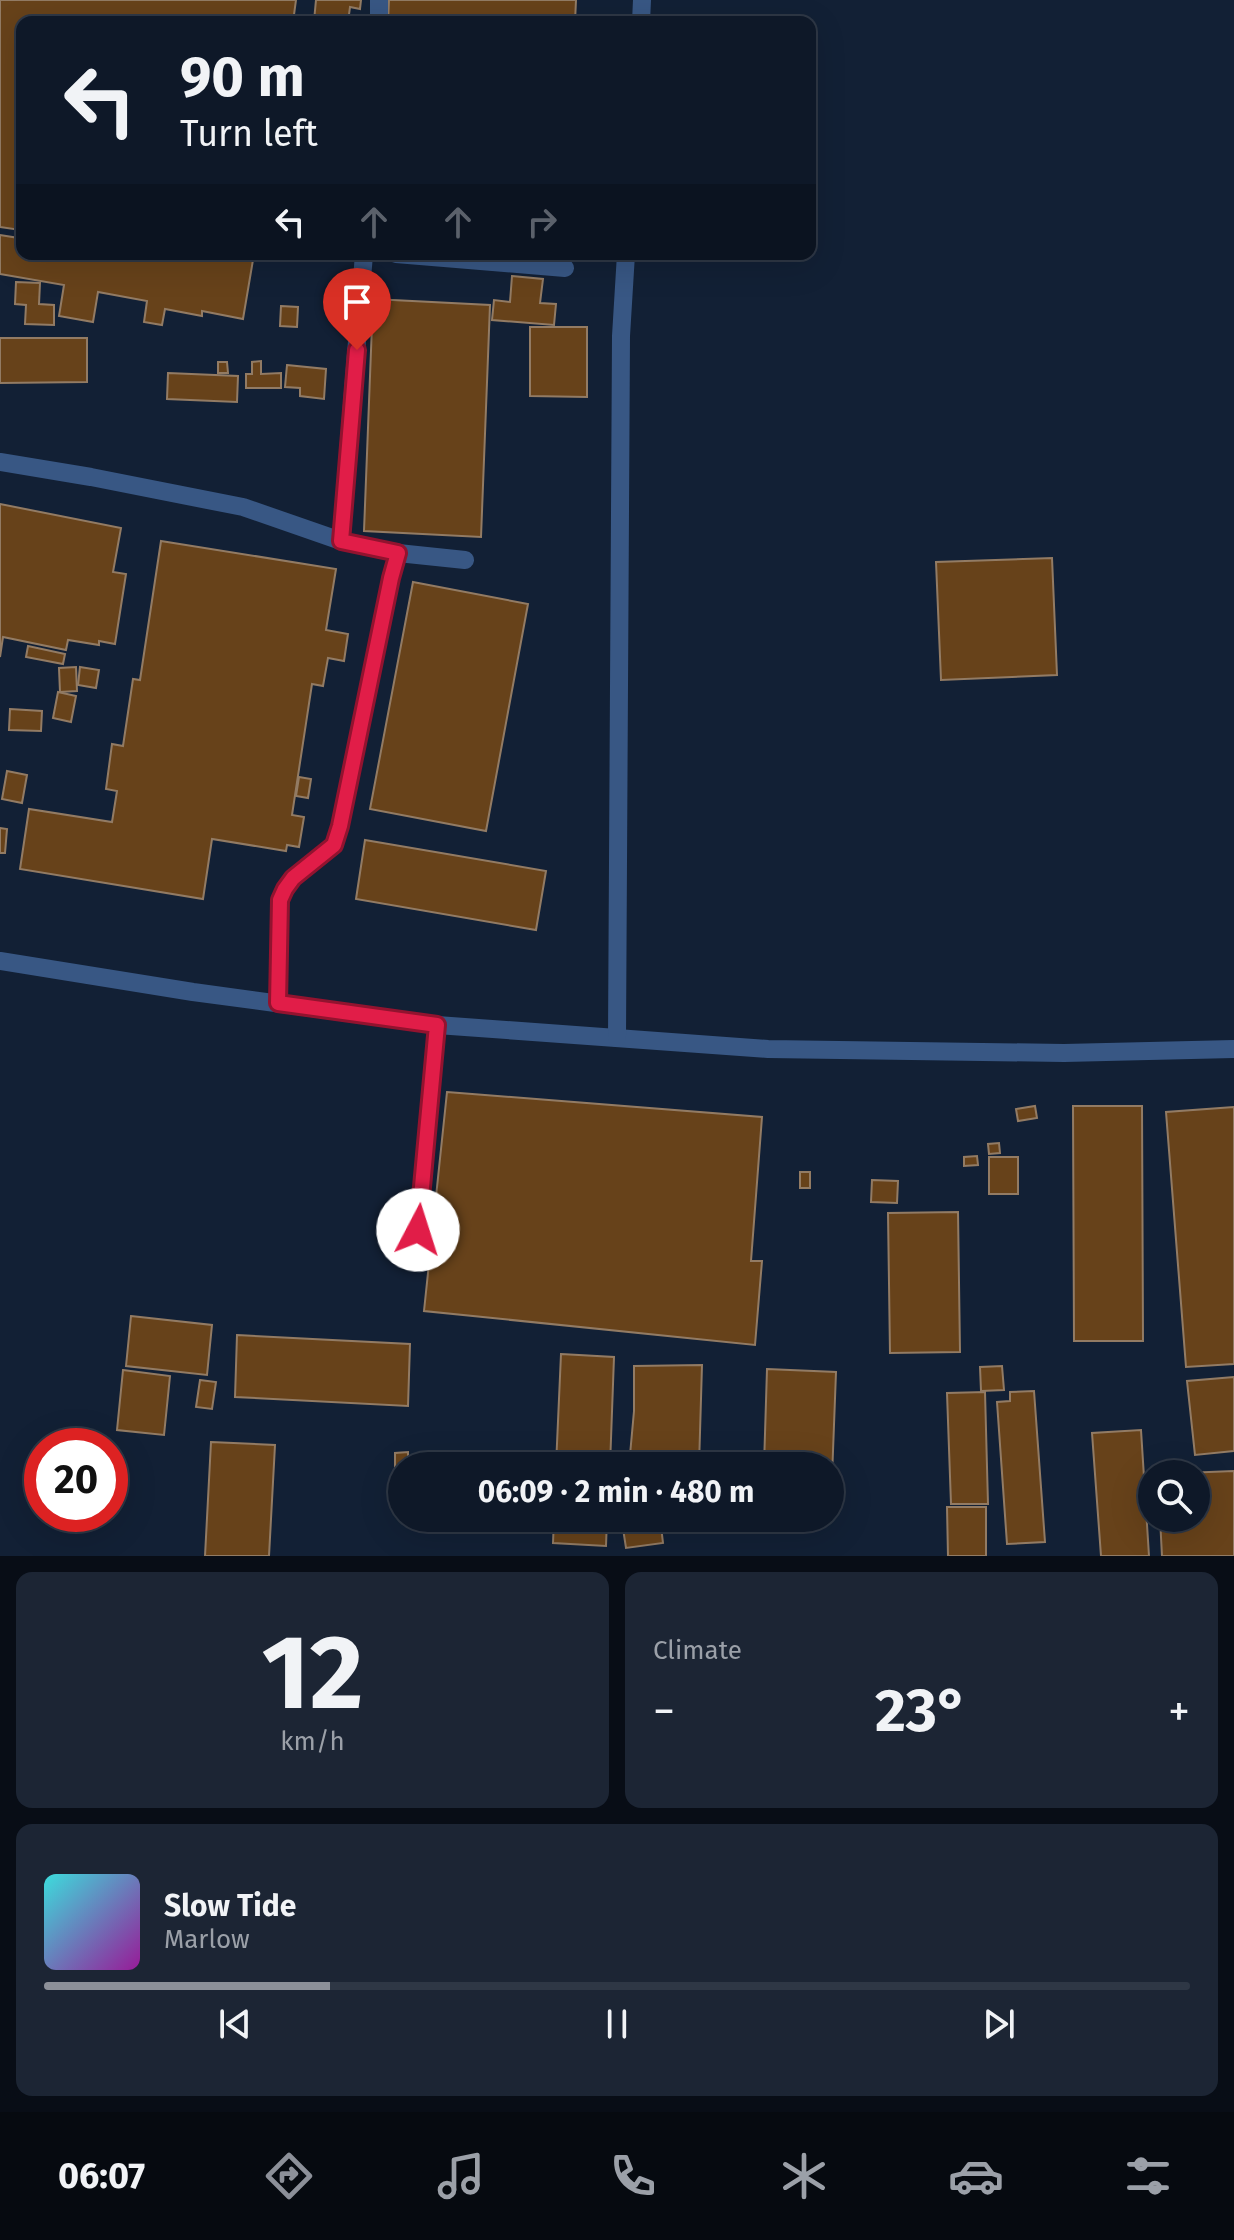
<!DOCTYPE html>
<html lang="en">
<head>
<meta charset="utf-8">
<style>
  :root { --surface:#0e1828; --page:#1c2534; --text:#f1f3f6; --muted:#9ba0a8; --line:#2e3745; --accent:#8c9099 }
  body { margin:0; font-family:"Fira Sans",sans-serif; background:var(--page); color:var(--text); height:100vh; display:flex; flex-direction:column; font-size:30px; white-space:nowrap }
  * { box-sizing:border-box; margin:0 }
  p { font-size:26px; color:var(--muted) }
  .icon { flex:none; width:44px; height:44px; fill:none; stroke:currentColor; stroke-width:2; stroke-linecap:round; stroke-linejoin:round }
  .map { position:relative; height:1556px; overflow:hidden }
  .side { display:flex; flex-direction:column; gap:16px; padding:16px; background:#080d16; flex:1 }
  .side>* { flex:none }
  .guide { position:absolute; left:16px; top:16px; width:800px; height:244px; border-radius:16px; box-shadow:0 8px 32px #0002,0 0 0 2px var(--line); background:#0e1828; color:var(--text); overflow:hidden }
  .tools { position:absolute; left:1138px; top:1460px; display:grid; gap:16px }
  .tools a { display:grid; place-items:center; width:72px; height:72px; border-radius:50%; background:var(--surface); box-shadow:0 8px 32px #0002,0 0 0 2px var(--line); font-size:40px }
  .speed { position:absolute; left:24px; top:1428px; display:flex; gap:16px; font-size:40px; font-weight:700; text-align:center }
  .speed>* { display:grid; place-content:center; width:104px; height:104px; border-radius:50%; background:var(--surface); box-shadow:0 8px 32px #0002,0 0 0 2px var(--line); line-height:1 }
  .speed .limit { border:12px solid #d22; background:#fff; color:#111 }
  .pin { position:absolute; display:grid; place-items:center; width:68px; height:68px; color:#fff; margin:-82px -34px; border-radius:50% 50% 50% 0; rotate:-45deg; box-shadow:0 0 8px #0007 }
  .pin .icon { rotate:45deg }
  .me { position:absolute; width:88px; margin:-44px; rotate:5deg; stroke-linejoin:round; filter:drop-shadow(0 0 6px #0008) }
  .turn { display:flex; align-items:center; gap:28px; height:168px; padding:0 32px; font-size:36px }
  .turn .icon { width:104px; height:104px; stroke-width:2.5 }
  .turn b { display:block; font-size:56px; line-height:68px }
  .lanes { display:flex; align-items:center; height:76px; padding:0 32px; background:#0003; justify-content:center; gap:40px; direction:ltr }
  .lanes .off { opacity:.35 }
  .big { font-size:60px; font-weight:700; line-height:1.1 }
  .side .widget { flex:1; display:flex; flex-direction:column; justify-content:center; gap:12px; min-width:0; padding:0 28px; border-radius:16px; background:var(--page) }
  .side .dial { align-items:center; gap:0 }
  .dial b { font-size:104px; line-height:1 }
  .song { display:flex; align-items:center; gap:24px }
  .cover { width:96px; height:96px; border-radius:12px; background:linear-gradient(135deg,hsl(180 70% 55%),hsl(300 70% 35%)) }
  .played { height:8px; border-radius:4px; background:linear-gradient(90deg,var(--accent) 25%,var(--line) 25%) }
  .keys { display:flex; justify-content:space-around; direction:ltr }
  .heat { display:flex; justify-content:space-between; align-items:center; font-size:44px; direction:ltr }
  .side .tiles { flex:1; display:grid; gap:16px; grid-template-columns:1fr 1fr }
  .widget:last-child { grid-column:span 2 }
  .trip { position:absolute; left:388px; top:1452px; width:456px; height:80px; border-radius:40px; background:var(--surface); box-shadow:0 8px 32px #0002,0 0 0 2px var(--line); font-weight:700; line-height:80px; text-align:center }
  .tabs { display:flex; height:128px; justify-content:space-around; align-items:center; background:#060a10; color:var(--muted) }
  .tabs .icon { width:56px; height:56px }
  .tabs .on { color:var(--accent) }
  .tabs b { font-size:36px; color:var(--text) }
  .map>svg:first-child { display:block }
  .building { fill:#67421a; stroke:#927b64; stroke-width:2 }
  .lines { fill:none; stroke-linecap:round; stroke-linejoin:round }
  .minor { stroke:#385784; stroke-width:18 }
  .route-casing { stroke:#92132f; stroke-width:20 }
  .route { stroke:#e11d48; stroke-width:14 }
</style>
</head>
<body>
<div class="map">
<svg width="1234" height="1556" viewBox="0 0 1234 1556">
  <rect width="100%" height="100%" fill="#122035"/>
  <g class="building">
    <path d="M0 0H296L293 22H22V254H254L243 319 202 311V316L165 309 162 325 144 322 147 301 98 292 93 322 59 316 64 285 0 274V235L19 238 21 230 0 227Z"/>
    <path d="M316 0H361L360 9 350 7 348 22 314 21Z"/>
    <path d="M389 0H576L575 22H388Z"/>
    <path d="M441 254H589V261Z"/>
    <path d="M512 276 543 279 540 303 556 304 554 325 492 320 494 300 510 302Z"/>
    <path d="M16 282 40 283 39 304 54 305V325L25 324 26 305 15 304Z"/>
    <path d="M373 299 490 305 481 537 364 531Z"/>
    <path d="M281 306 298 307 297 327 280 326Z"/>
    <path d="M530 327H587V397L530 396Z"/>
    <path d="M0 338H87V382L0 383Z"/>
    <path d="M261 361V374L281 373V388H246V374H252V362Z"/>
    <path d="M218 362H227L228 373H218Z"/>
    <path d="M287 365 326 369 324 399 300 396V388L285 387Z"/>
    <path d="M168 373 238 376 237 402 167 399Z"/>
    <path d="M0 504 121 528 113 572 126 574 115 644 99 641V645L68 640 66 650 3 637 0 657Z"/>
    <path d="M161 541 336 569 326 630 348 634 344 661 328 658 323 686 312 684 292 815 304 817 299 847 287 845 286 851 212 839 203 899 20 869 29 809 112 822 117 791 106 789 112 744 123 746 133 679 140 680Z"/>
    <path d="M1052 558 1057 675 941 680 936 562Z"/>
    <path d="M413 582 528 604 486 831 370 809Z"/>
    <path d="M28 646 65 654 63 664 26 657Z"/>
    <path d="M76 667 77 691 60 692 59 668Z"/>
    <path d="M80 667 99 670 96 688 78 685Z"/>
    <path d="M58 692 76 696 71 722 53 718Z"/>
    <path d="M10 709 42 711 41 731 9 730Z"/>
    <path d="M7 771 27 775 22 803 2 799Z"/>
    <path d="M299 777 311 779 308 798 296 796Z"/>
    <path d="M0 828 7 829 5 853H0Z"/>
    <path d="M365 840 546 871 536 930 356 899Z"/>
    <path d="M447 1092 762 1117 751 1261H762L755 1345 424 1311Z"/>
    <path d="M1035 1106 1037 1118 1018 1121 1016 1109Z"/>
    <path d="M1073 1106H1142L1143 1341H1074Z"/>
    <path d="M1234 1107V1364L1186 1367 1166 1112Z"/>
    <path d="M999 1143 1000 1153 989 1154 988 1144Z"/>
    <path d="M977 1156 978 1165 964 1166V1157Z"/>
    <rect x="989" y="1157" width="29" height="37"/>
    <rect x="800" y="1172" width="10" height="16"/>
    <path d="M872 1180 898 1181 897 1203 871 1202Z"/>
    <path d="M958 1212 960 1352 890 1353 888 1213Z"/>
    <path d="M131 1316 212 1325 207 1375 126 1366Z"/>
    <path d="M237 1335 410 1344 408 1406 235 1397Z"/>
    <path d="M561 1354 614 1357 610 1466H556Z"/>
    <path d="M702 1365 699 1466H629L634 1411V1366Z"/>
    <path d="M1002 1366 1004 1390 981 1391 980 1367Z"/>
    <path d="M767 1369 836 1372 831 1504 830 1466H764Z"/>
    <path d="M123 1370 170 1376 164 1435 117 1430Z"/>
    <path d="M1234 1377V1451L1195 1455 1187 1381Z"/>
    <path d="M200 1380 216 1382 212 1409 196 1407Z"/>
    <path d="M1034 1391 1045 1542 1007 1544 997 1402 1010 1401V1392Z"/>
    <path d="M985 1392 988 1504H951L947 1393Z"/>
    <path d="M1141 1430 1149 1556H1101L1092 1433Z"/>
    <path d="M211 1442 275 1445 269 1556H205Z"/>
    <path d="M408 1452V1466H402V1470H395V1453Z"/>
    <path d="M1234 1471V1556H1162L1160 1518H1196V1474H1159Z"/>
    <path d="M393 1501H402V1513H394Z"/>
    <path d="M947 1507H986V1556H948Z"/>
    <path d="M554 1518H607L606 1546 553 1543Z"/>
    <path d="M648 1518H660L663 1543 626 1548 622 1522Z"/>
  </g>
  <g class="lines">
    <g class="minor">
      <path d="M379 22V0"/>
      <path d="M641 22 642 0"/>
      <path d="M396 254 565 268"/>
      <path d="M0 462 91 477 243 507 341 541 398 553 465 560"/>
      <path d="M341 541 364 254"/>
      <path d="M0 961 193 992 437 1025 768 1049 1064 1053 1234 1049"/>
      <path d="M278 1003 280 900 285 889 293 878 334 845 340 826 391 578 398 553"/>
      <path d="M617 1038 621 336 626 254"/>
      <path d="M418 1230 437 1025"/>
    </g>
  </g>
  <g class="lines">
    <defs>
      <path id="route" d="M357 350 341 541 398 553 391 578 340 826 334 845 293 878 285 889 280 900 278 1003 437 1025 418 1230"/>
    </defs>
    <use href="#route" class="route-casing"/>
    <use href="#route" class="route"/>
  </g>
</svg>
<div class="tools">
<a><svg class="icon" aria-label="search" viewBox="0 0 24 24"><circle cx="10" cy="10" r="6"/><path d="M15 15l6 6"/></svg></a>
</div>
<div class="speed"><div class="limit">20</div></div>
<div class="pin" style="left:357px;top:350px;background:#d93025"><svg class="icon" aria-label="arrive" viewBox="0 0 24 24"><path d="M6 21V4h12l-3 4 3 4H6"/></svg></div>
<svg class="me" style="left:418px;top:1230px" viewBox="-20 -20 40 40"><circle r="19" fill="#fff"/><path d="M0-13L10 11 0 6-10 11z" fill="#e11d48"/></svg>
<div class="trip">06:09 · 2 min · 480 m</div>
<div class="guide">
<div class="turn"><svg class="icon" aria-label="left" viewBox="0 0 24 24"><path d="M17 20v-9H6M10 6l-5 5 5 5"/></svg><div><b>90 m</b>Turn left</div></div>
<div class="lanes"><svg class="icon" aria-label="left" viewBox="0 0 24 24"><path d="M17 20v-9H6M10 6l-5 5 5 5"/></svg><svg class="icon off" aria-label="ahead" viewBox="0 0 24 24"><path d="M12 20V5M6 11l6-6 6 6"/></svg><svg class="icon off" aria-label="ahead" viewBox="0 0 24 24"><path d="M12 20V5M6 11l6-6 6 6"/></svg><svg class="icon off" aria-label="right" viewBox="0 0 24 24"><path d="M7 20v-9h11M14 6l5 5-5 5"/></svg></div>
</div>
</div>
<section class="side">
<div class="tiles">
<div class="widget dial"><b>12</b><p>km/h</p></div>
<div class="widget"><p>Climate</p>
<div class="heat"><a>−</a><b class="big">23°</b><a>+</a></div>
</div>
<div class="widget">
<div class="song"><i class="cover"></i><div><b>Slow Tide</b><p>Marlow</p></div></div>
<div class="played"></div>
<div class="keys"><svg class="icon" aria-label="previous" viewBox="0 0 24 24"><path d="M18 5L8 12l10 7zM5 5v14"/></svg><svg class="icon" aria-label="pause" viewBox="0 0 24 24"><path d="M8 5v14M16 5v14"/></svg><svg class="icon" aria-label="next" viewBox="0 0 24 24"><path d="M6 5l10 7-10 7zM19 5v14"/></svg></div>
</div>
</div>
</section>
<nav class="tabs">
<b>06:07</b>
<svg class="icon on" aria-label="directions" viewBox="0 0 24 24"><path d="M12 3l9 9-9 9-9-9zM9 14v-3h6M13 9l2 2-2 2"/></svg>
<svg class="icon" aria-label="music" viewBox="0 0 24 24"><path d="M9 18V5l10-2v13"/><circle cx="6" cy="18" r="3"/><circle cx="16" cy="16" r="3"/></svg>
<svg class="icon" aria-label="phone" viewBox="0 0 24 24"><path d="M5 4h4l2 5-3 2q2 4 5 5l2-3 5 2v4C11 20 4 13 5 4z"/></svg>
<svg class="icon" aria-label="climate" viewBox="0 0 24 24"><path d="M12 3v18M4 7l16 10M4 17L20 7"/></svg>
<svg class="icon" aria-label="car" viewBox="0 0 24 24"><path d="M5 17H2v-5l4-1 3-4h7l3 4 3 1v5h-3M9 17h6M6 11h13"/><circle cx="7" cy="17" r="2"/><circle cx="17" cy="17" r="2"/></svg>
<svg class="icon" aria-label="filters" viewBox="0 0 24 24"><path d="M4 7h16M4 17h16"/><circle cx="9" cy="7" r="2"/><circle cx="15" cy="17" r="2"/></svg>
</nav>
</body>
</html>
